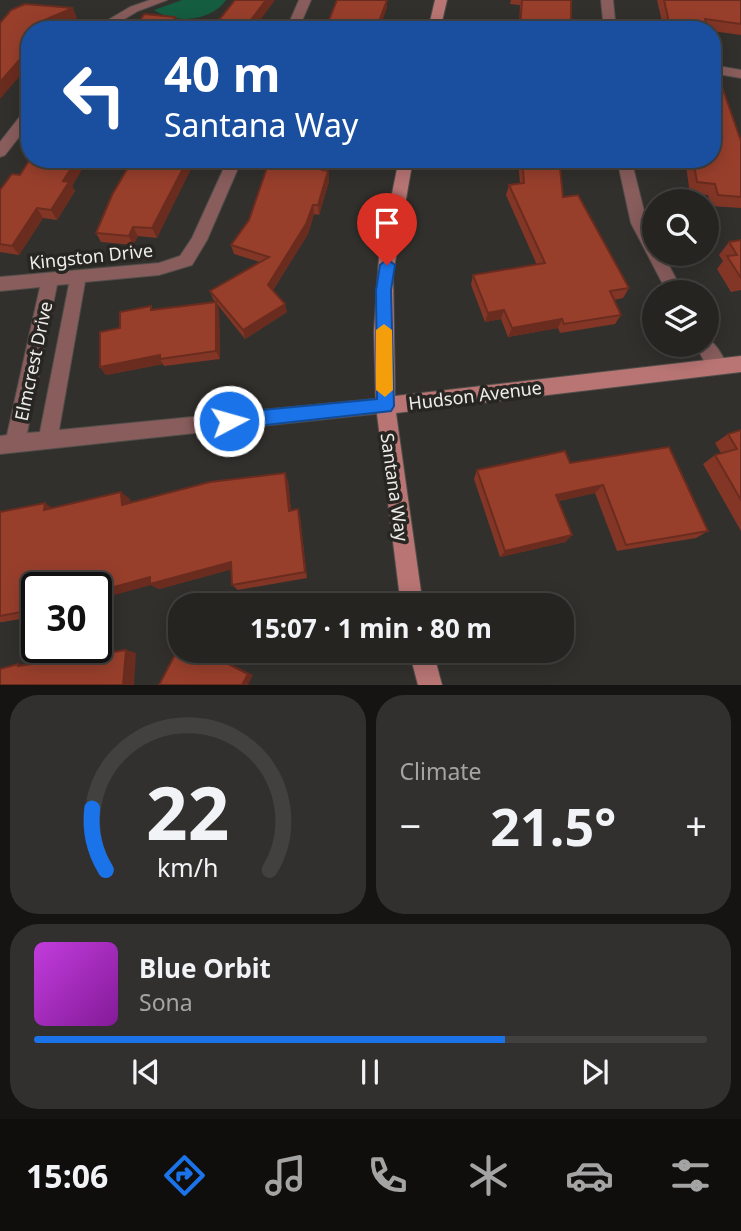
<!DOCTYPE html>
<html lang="en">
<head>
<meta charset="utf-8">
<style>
  :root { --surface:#262421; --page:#32302e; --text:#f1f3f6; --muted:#a4a4a5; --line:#42413f; --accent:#1a73e8 }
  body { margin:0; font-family:"Noto Sans",sans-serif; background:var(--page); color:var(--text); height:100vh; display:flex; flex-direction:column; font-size:26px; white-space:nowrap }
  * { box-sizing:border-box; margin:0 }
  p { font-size:23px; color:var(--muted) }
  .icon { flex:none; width:38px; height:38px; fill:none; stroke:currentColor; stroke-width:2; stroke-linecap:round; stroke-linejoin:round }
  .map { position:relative; height:685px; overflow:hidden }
  .details { display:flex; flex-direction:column; gap:10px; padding:10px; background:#151412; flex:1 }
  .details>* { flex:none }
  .top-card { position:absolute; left:21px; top:21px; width:700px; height:147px; border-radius:28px; box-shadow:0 4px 18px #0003,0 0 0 2px var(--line); background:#1a4fa0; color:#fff; overflow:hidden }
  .controls { position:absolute; left:642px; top:189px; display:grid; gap:14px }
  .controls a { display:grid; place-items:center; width:77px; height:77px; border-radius:50%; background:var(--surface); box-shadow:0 4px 18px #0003,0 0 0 2px var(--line); font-size:35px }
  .speed { position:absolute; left:21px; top:572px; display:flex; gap:14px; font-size:35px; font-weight:700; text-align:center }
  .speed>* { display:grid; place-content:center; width:91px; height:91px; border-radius:50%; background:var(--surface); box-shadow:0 4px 18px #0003,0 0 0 2px var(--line); line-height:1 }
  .speed .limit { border:4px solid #111; border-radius:10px; background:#fff; color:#111 }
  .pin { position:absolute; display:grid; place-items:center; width:60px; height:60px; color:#fff; margin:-72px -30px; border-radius:50% 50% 50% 0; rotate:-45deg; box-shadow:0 0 7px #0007 }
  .pin .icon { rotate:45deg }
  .me { position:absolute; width:77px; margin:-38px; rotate:84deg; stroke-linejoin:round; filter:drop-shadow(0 0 5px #0008) }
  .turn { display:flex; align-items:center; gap:24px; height:147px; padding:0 28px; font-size:32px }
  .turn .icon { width:91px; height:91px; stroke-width:2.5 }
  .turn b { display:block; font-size:49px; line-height:60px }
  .big { font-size:52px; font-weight:700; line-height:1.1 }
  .details .card { flex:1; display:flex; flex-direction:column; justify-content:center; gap:10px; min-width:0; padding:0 24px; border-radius:28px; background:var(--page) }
  .details .dial { align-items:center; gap:0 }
  .dial svg { height:182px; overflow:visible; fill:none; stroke:var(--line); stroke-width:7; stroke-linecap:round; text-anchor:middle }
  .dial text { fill:var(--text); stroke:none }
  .song { display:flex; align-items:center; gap:21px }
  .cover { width:84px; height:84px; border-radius:10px; background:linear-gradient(135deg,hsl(290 70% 55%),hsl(290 70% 35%)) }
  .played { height:7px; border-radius:4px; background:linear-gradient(90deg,var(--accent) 70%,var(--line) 70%) }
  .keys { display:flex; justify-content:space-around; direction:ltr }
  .heat { display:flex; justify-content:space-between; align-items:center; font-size:38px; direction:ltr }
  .details .tiles { flex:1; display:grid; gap:10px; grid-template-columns:1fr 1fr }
  .card:last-child { grid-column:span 2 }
  .trip { position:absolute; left:168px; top:593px; width:406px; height:70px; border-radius:28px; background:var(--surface); box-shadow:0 4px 18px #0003,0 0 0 2px var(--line); font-weight:700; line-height:70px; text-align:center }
  .menu { display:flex; height:112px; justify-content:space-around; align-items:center; background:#0f0e0d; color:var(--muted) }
  .menu .icon { width:49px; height:49px }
  .menu .on { color:var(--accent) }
  .menu b { font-size:32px; color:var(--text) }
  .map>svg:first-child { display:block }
  .green { fill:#155d40 }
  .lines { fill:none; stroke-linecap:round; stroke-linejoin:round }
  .street-casing { stroke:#504e4a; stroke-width:2 }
  .secondary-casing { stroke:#504e4a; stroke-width:2 }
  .street { fill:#885d5c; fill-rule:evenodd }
  .secondary { fill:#b87574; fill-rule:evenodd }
  .wall { fill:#833626 }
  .shaded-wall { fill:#6a2c1f }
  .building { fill:#983f2c; stroke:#6a2c1f; stroke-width:2 }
  .route { fill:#1a73e8; stroke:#114b97; stroke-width:2 }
  .slow { fill:#f59e0b }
  .labels { text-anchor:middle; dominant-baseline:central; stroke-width:7; stroke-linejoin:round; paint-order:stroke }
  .street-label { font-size:18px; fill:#eeedea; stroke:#282622 }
</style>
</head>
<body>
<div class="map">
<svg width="741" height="685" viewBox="0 0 741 685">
  <rect width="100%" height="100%" fill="#32302c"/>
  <path class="green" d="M182 0H226C211 22 174 24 154 10Z"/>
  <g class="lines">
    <defs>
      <g id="street">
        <path d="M150 0H167L138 11 106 30H91L130 7Z"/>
        <path d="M299 0H311L298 30H286Z"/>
        <path d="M601 0H613L616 30H604Z"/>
        <path d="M712 65 741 70V78L712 73Z"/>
        <path d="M30 109V123L5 155 0 157V142L25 110Z"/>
        <path d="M228 159H242L207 240 192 265 159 275 85 282 59 430 385 398 392 400 394 406 392 412 0 454V436L7 435 40 287 0 291V277L159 263 180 256 192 238ZM69 284 40 432 27 433 57 285Z"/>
        <path d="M617 159H631L647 223 654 238V254H663L683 292H667L631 223Z"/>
        <path d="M707 338C716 343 724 358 728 367L725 373C710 378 702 357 696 345H707Z"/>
      </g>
      <g id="secondary">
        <path d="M435 0H447L440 30H428Z"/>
        <path d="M399 159H413L393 274 395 396 741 356V372L396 413 423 606H401L376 406 374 331 379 258Z"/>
        <path d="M409 651H433L442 685H418Z"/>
      </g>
    </defs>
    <use href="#street" class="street-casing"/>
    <use href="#secondary" class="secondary-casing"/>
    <use href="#street" class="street"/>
    <use href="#secondary" class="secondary"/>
  </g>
  <g class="wall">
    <path d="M511 0H571V30H519L520 5 510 4Z"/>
    <path d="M657 0H741V35L712 31V30H664Z"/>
    <path d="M741 141V208L711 206 708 195 690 194 685 159H712Z"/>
    <path d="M30 159H88L72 186 75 191 57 220 43 218 19 255 0 252V190L20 175Z"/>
    <path d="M133 159 157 238 138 236 133 245 101 242 96 233Z"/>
    <path d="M518 159H559L563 197 629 288 623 298 614 300 621 315 615 324 560 333 558 328 508 337 501 319 485 322 471 285 473 275 537 265 506 195 509 185 520 183Z"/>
    <path d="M327 166 326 171H328L329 181 319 215 314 214 308 234 273 290 287 312 245 339 213 299 210 291 260 262 234 254 231 245Z"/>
    <path d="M741 240V290L731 292 717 269 723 261 719 255 729 242Z"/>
    <path d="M216 302 219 311 220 359 164 366 163 364 106 375 100 367 120 328 153 310Z"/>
    <path d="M741 430V531L703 464 715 455 721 453 715 443 728 434Z"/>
    <path d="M570 463 708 531 696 538 617 551 595 493 559 501 572 535 565 542 500 557 474 479 477 470Z"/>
    <path d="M288 481 291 511 300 517 307 578 238 590 232 585V569L159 589 151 585 37 588V616L3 622H0V512L53 508 130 499V502Z"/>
  </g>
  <g class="shaded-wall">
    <path d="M266 0H275L259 22 260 30H254L251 20Z"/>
    <path d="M387 0V8L379 30H376Z"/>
    <path d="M73 8 77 18 50 30H35L33 25Z"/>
    <path d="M175 17 177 27 176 30H167Z"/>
    <path d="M30 48V64L0 99V82Z"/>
    <path d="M77 159H88L72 186 75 191 57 220 51 210 63 181Z"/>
    <path d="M188 159H196L157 238 152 228Z"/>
    <path d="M326 159H327V166L323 180 322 170Z"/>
    <path d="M328 171 329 181 319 215 318 205Z"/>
    <path d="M313 205 314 214 308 234 270 294 268 285Z"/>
    <path d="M37 208 43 218 19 255 12 246Z"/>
    <path d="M133 227 138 236 133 245 129 236Z"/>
    <path d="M216 302 219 311 220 359 216 351Z"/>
    <path d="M285 304 287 312 245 339 243 330Z"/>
    <path d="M504 310 501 319 485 322 488 313Z"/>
    <path d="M562 319 558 328 508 337 512 328Z"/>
    <path d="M160 355V359L163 364 106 375 100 367Z"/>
    <path d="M285 473 288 481 292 518 289 511Z"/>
    <path d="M603 485 595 493 550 503 556 495Z"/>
    <path d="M121 492 130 499 131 512 122 505Z"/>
    <path d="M45 503 56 510H44Z"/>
    <path d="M298 509 300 517 307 578 305 572Z"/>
    <path d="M572 535 565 542 500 557 505 551Z"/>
    <path d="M231 562 237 568 159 589 151 585 96 600V592L150 577Z"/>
    <path d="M126 650 136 653 134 685H123Z"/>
    <path d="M203 651H205L253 675 248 685H242Z"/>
  </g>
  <g class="building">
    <path d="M235 0H266L251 20 259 21 254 30H211Z"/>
    <path d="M337 0H387L376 30H325Z"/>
    <path d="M522 0H571V30H520Z"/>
    <path d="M664 0H741V24L705 19 708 30H682L680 23 669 22Z"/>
    <path d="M25 4 73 8 33 25 48 26 45 30H30V48L0 82V23L11 10Z"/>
    <path d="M144 14 175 17 167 30H134Z"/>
    <path d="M712 80 720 81 741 141V197L718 195 715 184 697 182 693 159H712Z"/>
    <path d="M30 159H77L63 181 69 182 51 210 37 208 12 246 0 244V190L12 174 20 175Z"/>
    <path d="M133 159H188L152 228 133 227 129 236 96 233 112 195Z"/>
    <path d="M270 159H326L322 170 328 171 318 205H313L306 224 268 285 285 304 243 330 210 291 269 257 231 245 249 220Z"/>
    <path d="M522 159H559L563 197 578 195 629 288 610 291 621 315 564 324 562 319 512 328 504 310 488 313 473 275 545 263 509 185 524 183Z"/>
    <path d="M741 240V278L727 256 737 255 729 242Z"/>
    <path d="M216 302V351L160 359V355L100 367V332L120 328V312L151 306V310Z"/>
    <path d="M741 430V500L715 455 737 449 728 434Z"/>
    <path d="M669 447 708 531 626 545 603 485 556 495 572 535 505 551 477 470 565 451 570 463Z"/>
    <path d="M285 473 289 511 298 509 305 572 232 585 231 562 150 584V577L96 592V588H37V609L0 616V512L45 503 44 510 121 492 122 505 210 482Z"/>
    <path d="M180 645V651H203L248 674 242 685H159Z"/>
    <path d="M126 650 123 685H0V669L18 664V666Z"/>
  </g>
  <path class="route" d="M387 259 395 265 391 290 394 406 391 411 229 429 223 427 221 421 223 416 229 413 377 399 376 290 380 265Z"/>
  <path class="slow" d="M384 324 392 330 393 390 385 397 376 390V330Z"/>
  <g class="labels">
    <g class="street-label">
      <text transform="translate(91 256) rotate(-6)">Kingston Drive</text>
      <text transform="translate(33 361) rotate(-78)">Elmcrest Drive</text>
      <text transform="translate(475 395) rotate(-7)">Hudson Avenue</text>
      <text transform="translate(395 487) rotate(82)">Santana Way</text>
    </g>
  </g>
</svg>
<div class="controls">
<a><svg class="icon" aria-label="search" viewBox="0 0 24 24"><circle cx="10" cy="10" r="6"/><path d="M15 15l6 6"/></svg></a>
<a><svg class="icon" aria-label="layers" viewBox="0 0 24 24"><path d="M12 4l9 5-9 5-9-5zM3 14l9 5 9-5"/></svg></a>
</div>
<div class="speed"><div class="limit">30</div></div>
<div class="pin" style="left:387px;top:265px;background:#d93025"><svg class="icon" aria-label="arrive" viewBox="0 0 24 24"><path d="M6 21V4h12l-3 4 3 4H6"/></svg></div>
<svg class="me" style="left:229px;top:421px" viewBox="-20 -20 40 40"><circle r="17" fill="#1a73e8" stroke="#fff" stroke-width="3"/><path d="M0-11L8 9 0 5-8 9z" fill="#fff"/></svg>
<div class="trip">15:07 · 1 min · 80 m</div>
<div class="top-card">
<div class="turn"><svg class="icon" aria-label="left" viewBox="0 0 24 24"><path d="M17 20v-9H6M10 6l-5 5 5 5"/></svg><div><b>40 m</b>Santana Way</div></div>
</div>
</div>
<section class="details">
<div class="tiles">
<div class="card dial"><svg viewBox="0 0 100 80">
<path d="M14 69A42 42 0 1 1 86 69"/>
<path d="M14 69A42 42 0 0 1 8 42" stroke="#1a73e8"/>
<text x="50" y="56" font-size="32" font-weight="700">22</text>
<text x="50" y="72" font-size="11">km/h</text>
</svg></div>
<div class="card"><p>Climate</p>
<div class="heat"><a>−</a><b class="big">21.5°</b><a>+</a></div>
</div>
<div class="card">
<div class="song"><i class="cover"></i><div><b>Blue Orbit</b><p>Sona</p></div></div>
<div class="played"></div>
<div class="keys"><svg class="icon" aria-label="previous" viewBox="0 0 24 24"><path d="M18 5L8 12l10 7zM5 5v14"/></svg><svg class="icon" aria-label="pause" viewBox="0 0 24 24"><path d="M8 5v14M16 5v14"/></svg><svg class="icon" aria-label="next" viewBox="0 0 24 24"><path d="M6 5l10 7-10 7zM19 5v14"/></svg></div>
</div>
</div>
</section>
<nav class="menu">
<b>15:06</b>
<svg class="icon on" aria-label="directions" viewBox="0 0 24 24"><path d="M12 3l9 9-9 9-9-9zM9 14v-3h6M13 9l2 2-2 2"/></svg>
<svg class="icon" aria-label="music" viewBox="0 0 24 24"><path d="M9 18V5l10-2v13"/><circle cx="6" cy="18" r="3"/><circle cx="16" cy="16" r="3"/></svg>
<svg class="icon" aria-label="phone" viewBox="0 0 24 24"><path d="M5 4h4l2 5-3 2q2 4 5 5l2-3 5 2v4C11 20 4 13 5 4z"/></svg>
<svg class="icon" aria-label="climate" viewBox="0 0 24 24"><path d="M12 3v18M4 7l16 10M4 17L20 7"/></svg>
<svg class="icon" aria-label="car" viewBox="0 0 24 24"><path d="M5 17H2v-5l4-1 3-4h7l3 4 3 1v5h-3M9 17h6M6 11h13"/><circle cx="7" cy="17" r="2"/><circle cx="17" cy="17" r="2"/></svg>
<svg class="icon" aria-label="filters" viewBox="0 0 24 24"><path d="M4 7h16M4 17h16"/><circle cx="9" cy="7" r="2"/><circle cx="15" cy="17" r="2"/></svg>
</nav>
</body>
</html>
